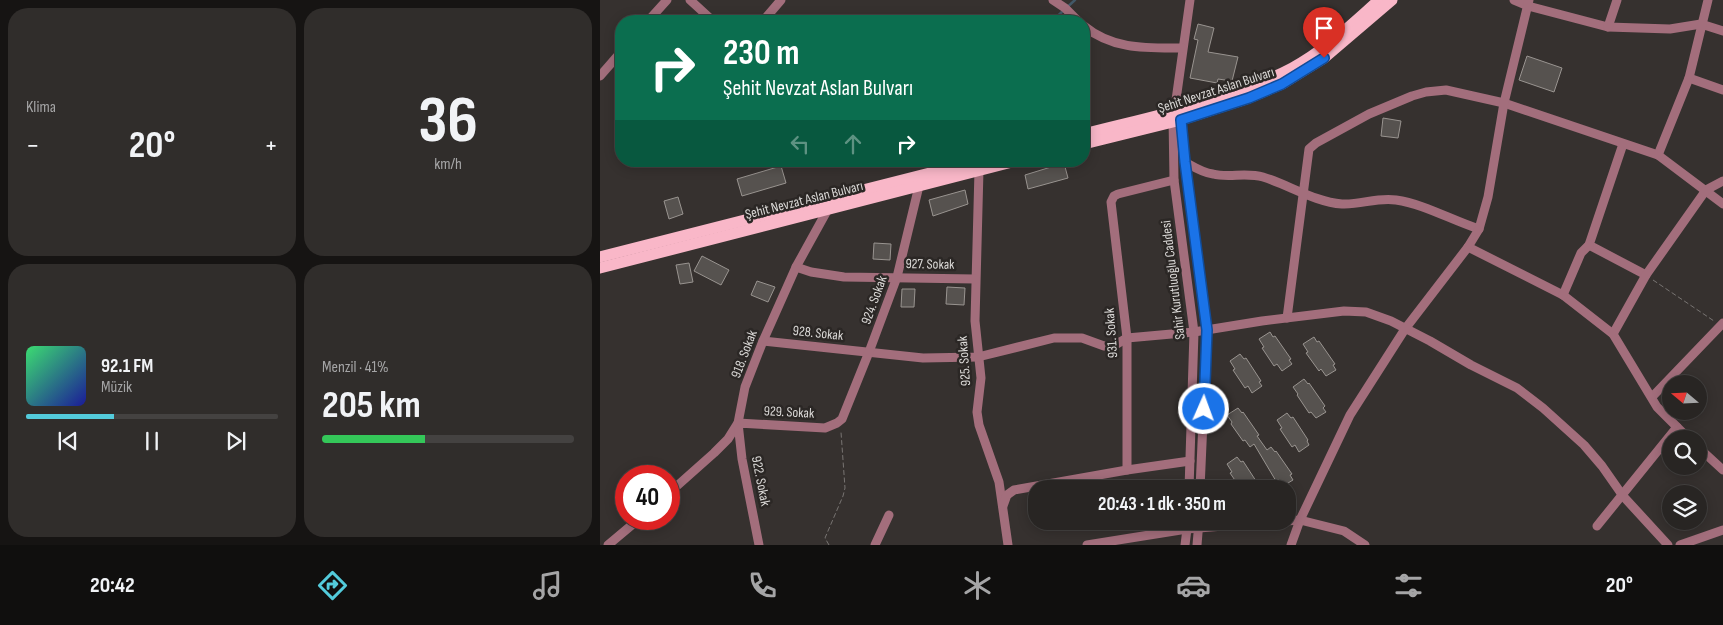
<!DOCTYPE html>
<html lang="tr">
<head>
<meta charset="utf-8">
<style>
  :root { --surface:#282523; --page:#302d2b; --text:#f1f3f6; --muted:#a5a5a6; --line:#444241; --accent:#53cbdb }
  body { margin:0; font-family:"Sofia Sans Condensed",sans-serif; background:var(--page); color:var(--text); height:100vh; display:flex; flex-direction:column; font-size:19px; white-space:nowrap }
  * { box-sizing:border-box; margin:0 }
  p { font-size:16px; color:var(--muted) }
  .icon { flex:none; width:28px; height:28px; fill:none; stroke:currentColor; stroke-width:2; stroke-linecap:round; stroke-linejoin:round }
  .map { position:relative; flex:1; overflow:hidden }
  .side { display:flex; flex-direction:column; gap:8px; padding:8px; background:#161413; width:600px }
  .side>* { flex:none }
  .hud { position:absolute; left:15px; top:15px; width:475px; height:152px; border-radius:20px; box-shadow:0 2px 12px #0003,0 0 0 1px var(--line); background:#0b6e4f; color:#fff; overflow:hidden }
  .needle { width:32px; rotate:289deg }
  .buttons { position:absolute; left:1062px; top:375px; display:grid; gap:10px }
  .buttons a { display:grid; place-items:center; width:45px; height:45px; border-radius:50%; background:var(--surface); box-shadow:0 2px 12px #0003,0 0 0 1px var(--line); font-size:25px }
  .speed { position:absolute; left:15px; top:465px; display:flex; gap:10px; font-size:25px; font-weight:700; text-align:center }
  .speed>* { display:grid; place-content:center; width:65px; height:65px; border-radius:50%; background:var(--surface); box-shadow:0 2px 12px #0003,0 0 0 1px var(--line); line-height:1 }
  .speed .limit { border:8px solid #d22; background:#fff; color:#111 }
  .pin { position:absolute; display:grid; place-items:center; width:42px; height:42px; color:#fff; margin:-51px -21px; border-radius:50% 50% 50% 0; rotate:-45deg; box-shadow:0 0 5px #0007 }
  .pin .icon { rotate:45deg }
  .me { position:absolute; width:55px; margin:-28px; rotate:2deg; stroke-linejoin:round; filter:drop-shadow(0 0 4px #0008) }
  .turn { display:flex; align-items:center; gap:18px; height:105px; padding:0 25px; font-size:22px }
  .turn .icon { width:65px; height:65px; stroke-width:2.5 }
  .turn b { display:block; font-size:35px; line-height:42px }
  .lanes { display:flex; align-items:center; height:48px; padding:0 25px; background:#0003; justify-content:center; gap:25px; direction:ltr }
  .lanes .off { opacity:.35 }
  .big { font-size:38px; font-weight:700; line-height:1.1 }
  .side .tile { flex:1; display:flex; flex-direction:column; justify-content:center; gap:8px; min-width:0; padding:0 18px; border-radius:20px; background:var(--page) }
  .side .dial { align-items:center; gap:0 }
  .dial b { font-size:65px; line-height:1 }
  .song { display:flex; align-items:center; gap:15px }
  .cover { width:60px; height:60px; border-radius:8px; background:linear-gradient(135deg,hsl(140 70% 55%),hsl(240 70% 35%)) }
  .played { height:5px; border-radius:2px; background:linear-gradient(90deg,var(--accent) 35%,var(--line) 35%) }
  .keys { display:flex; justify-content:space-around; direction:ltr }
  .heat { display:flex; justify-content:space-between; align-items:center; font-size:28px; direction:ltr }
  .charge { height:8px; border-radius:4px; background:linear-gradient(90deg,#34c759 41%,var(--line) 0) }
  .side .tiles { flex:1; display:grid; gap:8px; grid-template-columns:repeat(2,1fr) }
  .trip { position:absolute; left:428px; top:480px; width:268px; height:50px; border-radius:20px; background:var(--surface); box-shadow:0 2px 12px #0003,0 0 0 1px var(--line); font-weight:700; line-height:50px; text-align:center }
  .tab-bar { display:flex; height:80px; justify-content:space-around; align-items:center; background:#100f0e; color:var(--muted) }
  .tab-bar .icon { width:35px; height:35px }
  .tab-bar .current { color:var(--accent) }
  .tab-bar b { font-size:22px; color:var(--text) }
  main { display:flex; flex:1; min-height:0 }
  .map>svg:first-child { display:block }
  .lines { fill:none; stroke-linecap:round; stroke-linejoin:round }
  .stream { stroke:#425867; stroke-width:2.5 }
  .building { fill:#56524f; stroke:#999490 }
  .path { stroke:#787472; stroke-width:1; stroke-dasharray:5 2.5; stroke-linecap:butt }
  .minor { stroke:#a36e7c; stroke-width:9 }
  .major { stroke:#f9b7c8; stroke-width:11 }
  .route-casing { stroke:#114b97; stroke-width:12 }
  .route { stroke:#1a73e8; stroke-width:9 }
  .labels { text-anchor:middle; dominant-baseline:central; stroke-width:5; stroke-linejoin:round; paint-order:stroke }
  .street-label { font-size:14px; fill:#dbd9d7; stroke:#2b2725 }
</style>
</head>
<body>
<main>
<section class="side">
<div class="tiles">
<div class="tile"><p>Klima</p>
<div class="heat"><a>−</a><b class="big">20°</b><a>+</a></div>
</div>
<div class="tile dial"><b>36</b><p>km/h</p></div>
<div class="tile">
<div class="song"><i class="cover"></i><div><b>92.1 FM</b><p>Müzik</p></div></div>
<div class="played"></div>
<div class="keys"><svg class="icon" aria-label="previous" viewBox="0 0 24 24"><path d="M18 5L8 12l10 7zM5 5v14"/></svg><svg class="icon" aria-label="pause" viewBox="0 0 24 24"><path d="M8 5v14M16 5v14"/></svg><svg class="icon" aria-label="next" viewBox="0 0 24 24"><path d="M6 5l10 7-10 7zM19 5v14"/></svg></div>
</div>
<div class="tile"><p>Menzil · 41%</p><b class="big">205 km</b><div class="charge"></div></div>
</div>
</section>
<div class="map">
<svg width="1123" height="545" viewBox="0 0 1123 545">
  <rect width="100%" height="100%" fill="#36312f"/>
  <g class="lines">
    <path class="stream" d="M452 21 475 0"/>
  </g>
  <g class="building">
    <path d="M598 24 614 28 608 52 638 57 632 81 618 79 617 83 590 78 598 40 594 39Z"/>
    <path d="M927 56 962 68 954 92 919 80Z"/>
    <path d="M783 118 801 121 798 138 781 136Z"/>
    <path d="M464 163 468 178 428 189 425 175Z"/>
    <path d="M181 166 186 183 142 196 137 179Z"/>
    <path d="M365 190 368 204 333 216 329 200Z"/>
    <path d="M78 197 83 214 69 219 64 201Z"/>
    <path d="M274 243 291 244 290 260 273 259Z"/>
    <path d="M102 256 129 270 121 285 94 271Z"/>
    <path d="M89 263 93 282 80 284 76 265Z"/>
    <path d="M157 281 175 287 168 302 151 295Z"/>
    <path d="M347 287 365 288 364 305 346 304Z"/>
    <path d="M302 289H315L314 307H301Z"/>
    <path d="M670 332 673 337 675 336 691 359 689 360 692 364 682 371 677 364 674 366 662 348 664 347 659 339Z"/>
    <path d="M714 337 717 342 719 341 735 364 733 365 736 370 726 376 721 369 719 371 706 353 708 352 703 344Z"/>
    <path d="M640 354 644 359 646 358 661 381 659 382 662 386 652 393 648 386 645 388 633 370 635 369 630 361Z"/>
    <path d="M704 379 708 384 709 383 725 406 723 408 726 412 716 418 711 412 709 413 697 395 698 394 693 387Z"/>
    <path d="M638 408 642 413 643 412 659 435 657 436 667 450 671 447 675 452 676 451 692 474 690 475 693 480 683 486 678 479 676 481 654 444 650 447 645 440 643 441 631 424 632 422 627 415Z"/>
    <path d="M687 413 691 418 693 417 708 440 707 441 709 445 699 452 695 445 692 447 680 429 682 428 677 420Z"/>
    <path d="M637 457 641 462 643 461 658 484 656 485 659 489H641L630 473 632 472 627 464Z"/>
  </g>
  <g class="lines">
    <g class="path">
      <path d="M1053 280 1114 321"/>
      <path d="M229 545 225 538 243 496 245 488 241 432"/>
    </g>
    <g class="minor">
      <path d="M90 0 113 21"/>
      <path d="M453 0 465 8 478 21"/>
      <path d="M590 0 576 100 580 110 585 162 607 330 600 489"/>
      <path d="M914 0 928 6 1008 27 1070 29 1101 24 1123 31"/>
      <path d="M48 21 67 0"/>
      <path d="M163 21 181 0"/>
      <path d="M484 26C513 50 547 48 582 48"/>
      <path d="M1008 27 1017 0"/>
      <path d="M0 76 21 52"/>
      <path d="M1089 78 1123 90"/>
      <path d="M573 117 574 180 594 332 589 489"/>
      <path d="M1023 144 989 245 1046 275"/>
      <path d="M1058 155 1089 78 1108 0"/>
      <path d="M585 162C594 167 603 173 613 174 629 178 646 172 663 177 689 185 715 202 742 204 761 205 777 197 796 200 824 204 851 220 879 229"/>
      <path d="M379 170 375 321 381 378 377 412 379 425 399 482 408 545"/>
      <path d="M868 247 963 295 1013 334"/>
      <path d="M196 267 211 272 244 277 375 279"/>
      <path d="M963 295 981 253 989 245"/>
      <path d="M687 318 709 149 716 143 769 114 812 96 826 92 846 90 904 103 1058 155 1123 204"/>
      <path d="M163 341 323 358 378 357 454 338H482L504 346 515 345 527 338 594 332 662 321 744 311 766 312 791 321 830 341 871 365 917 388 943 408 984 445 1002 466 1023 496 1068 545"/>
      <path d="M1052 397 1123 323"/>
      <path d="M1089 439 1057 407 1013 334 1046 275 1106 190 1123 181"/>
      <path d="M1099 448 1123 470"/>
      <path d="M527 470V338L511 202 514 196 518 194 574 180"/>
      <path d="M69 493 114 453 128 439 138 423 145 387 163 341 196 267 228 209"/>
      <path d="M403 506 407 495 414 490 527 470 590 461"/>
      <path d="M686 521 700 520 744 531 765 545"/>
      <path d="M997 526 1077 427"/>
      <path d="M8 545 39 519"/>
      <path d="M159 545 142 459 138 423 225 428 237 423 242 419 269 352 297 277 319 186"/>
      <path d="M275 545 289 515"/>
      <path d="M487 545 587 529 684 521"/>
      <path d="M585 545 588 521"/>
      <path d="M597 545 599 521"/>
      <path d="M691 545 700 520 750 415 805 329 868 247 879 229 888 197 904 103 929 0"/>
      <path d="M1080 545 1123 530"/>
    </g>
    <g class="major">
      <path d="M484 134C554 116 627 102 692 68 724 51 752 24 779 0"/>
      <path d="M484 144 581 120 649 98 682 84 724 58 792 0"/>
      <path d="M0 257 377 161"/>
      <path d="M0 268 416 161"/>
    </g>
  </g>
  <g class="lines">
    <defs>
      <path id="route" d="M604 409 607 330 585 162 581 120 649 98 682 84 724 58"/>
    </defs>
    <use href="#route" class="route-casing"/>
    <use href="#route" class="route"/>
  </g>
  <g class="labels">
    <g class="street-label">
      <text transform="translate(616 90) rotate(-18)">Şehit Nevzat Aslan Bulvarı</text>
      <text transform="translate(204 200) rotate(-14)">Şehit Nevzat Aslan Bulvarı</text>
      <text transform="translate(330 264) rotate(1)">927. Sokak</text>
      <text transform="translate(573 280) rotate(-97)">Sahir Kurutluoğlu Caddesi</text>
      <text transform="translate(274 300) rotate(-70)">924. Sokak</text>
      <text transform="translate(218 333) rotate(6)">928. Sokak</text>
      <text transform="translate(511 333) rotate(-94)">931. Sokak</text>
      <text transform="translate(144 354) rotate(-69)">918. Sokak</text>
      <text transform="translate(364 361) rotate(-94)">925. Sokak</text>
      <text transform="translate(189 412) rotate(3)">929. Sokak</text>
      <text transform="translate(161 481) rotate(79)">922. Sokak</text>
    </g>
  </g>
</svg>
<div class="buttons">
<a><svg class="needle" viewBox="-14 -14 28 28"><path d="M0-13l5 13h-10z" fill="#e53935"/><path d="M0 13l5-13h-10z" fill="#a5a5a6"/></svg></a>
<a><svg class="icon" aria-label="search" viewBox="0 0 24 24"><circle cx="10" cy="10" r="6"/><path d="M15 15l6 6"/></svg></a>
<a><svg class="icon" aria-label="layers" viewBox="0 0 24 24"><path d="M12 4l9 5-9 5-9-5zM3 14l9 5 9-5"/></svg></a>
</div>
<div class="speed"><div class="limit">40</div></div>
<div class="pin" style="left:724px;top:58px;background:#d93025"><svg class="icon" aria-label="arrive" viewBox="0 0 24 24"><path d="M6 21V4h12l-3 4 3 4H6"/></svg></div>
<svg class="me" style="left:604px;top:409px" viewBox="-20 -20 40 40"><circle r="17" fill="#1a73e8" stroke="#fff" stroke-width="3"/><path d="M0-11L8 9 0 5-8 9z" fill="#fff"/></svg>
<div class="trip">20:43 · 1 dk · 350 m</div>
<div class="hud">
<div class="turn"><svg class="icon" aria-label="right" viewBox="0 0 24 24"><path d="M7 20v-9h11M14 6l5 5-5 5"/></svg><div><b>230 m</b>Şehit Nevzat Aslan Bulvarı</div></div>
<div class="lanes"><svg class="icon off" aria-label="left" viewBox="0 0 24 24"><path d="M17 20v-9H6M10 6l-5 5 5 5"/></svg><svg class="icon off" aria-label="ahead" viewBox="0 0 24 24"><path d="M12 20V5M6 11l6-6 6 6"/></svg><svg class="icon" aria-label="right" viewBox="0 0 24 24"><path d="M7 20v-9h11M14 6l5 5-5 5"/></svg></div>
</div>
</div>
</main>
<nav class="tab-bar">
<b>20:42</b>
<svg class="icon current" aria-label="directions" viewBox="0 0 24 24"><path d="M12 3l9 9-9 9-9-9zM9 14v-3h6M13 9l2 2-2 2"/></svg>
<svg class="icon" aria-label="music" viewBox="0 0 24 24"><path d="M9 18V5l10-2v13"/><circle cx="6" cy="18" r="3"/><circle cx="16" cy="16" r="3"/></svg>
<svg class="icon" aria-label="phone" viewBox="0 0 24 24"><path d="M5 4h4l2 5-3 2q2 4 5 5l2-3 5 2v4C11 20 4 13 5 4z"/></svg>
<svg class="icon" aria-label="climate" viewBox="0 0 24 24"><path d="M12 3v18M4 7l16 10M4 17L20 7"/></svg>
<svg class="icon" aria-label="car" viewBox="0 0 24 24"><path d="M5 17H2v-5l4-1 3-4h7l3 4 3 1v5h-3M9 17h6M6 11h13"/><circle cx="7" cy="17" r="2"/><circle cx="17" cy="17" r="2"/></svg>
<svg class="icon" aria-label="filters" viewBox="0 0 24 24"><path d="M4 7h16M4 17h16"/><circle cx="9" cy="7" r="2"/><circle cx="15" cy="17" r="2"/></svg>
<b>20°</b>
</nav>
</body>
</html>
